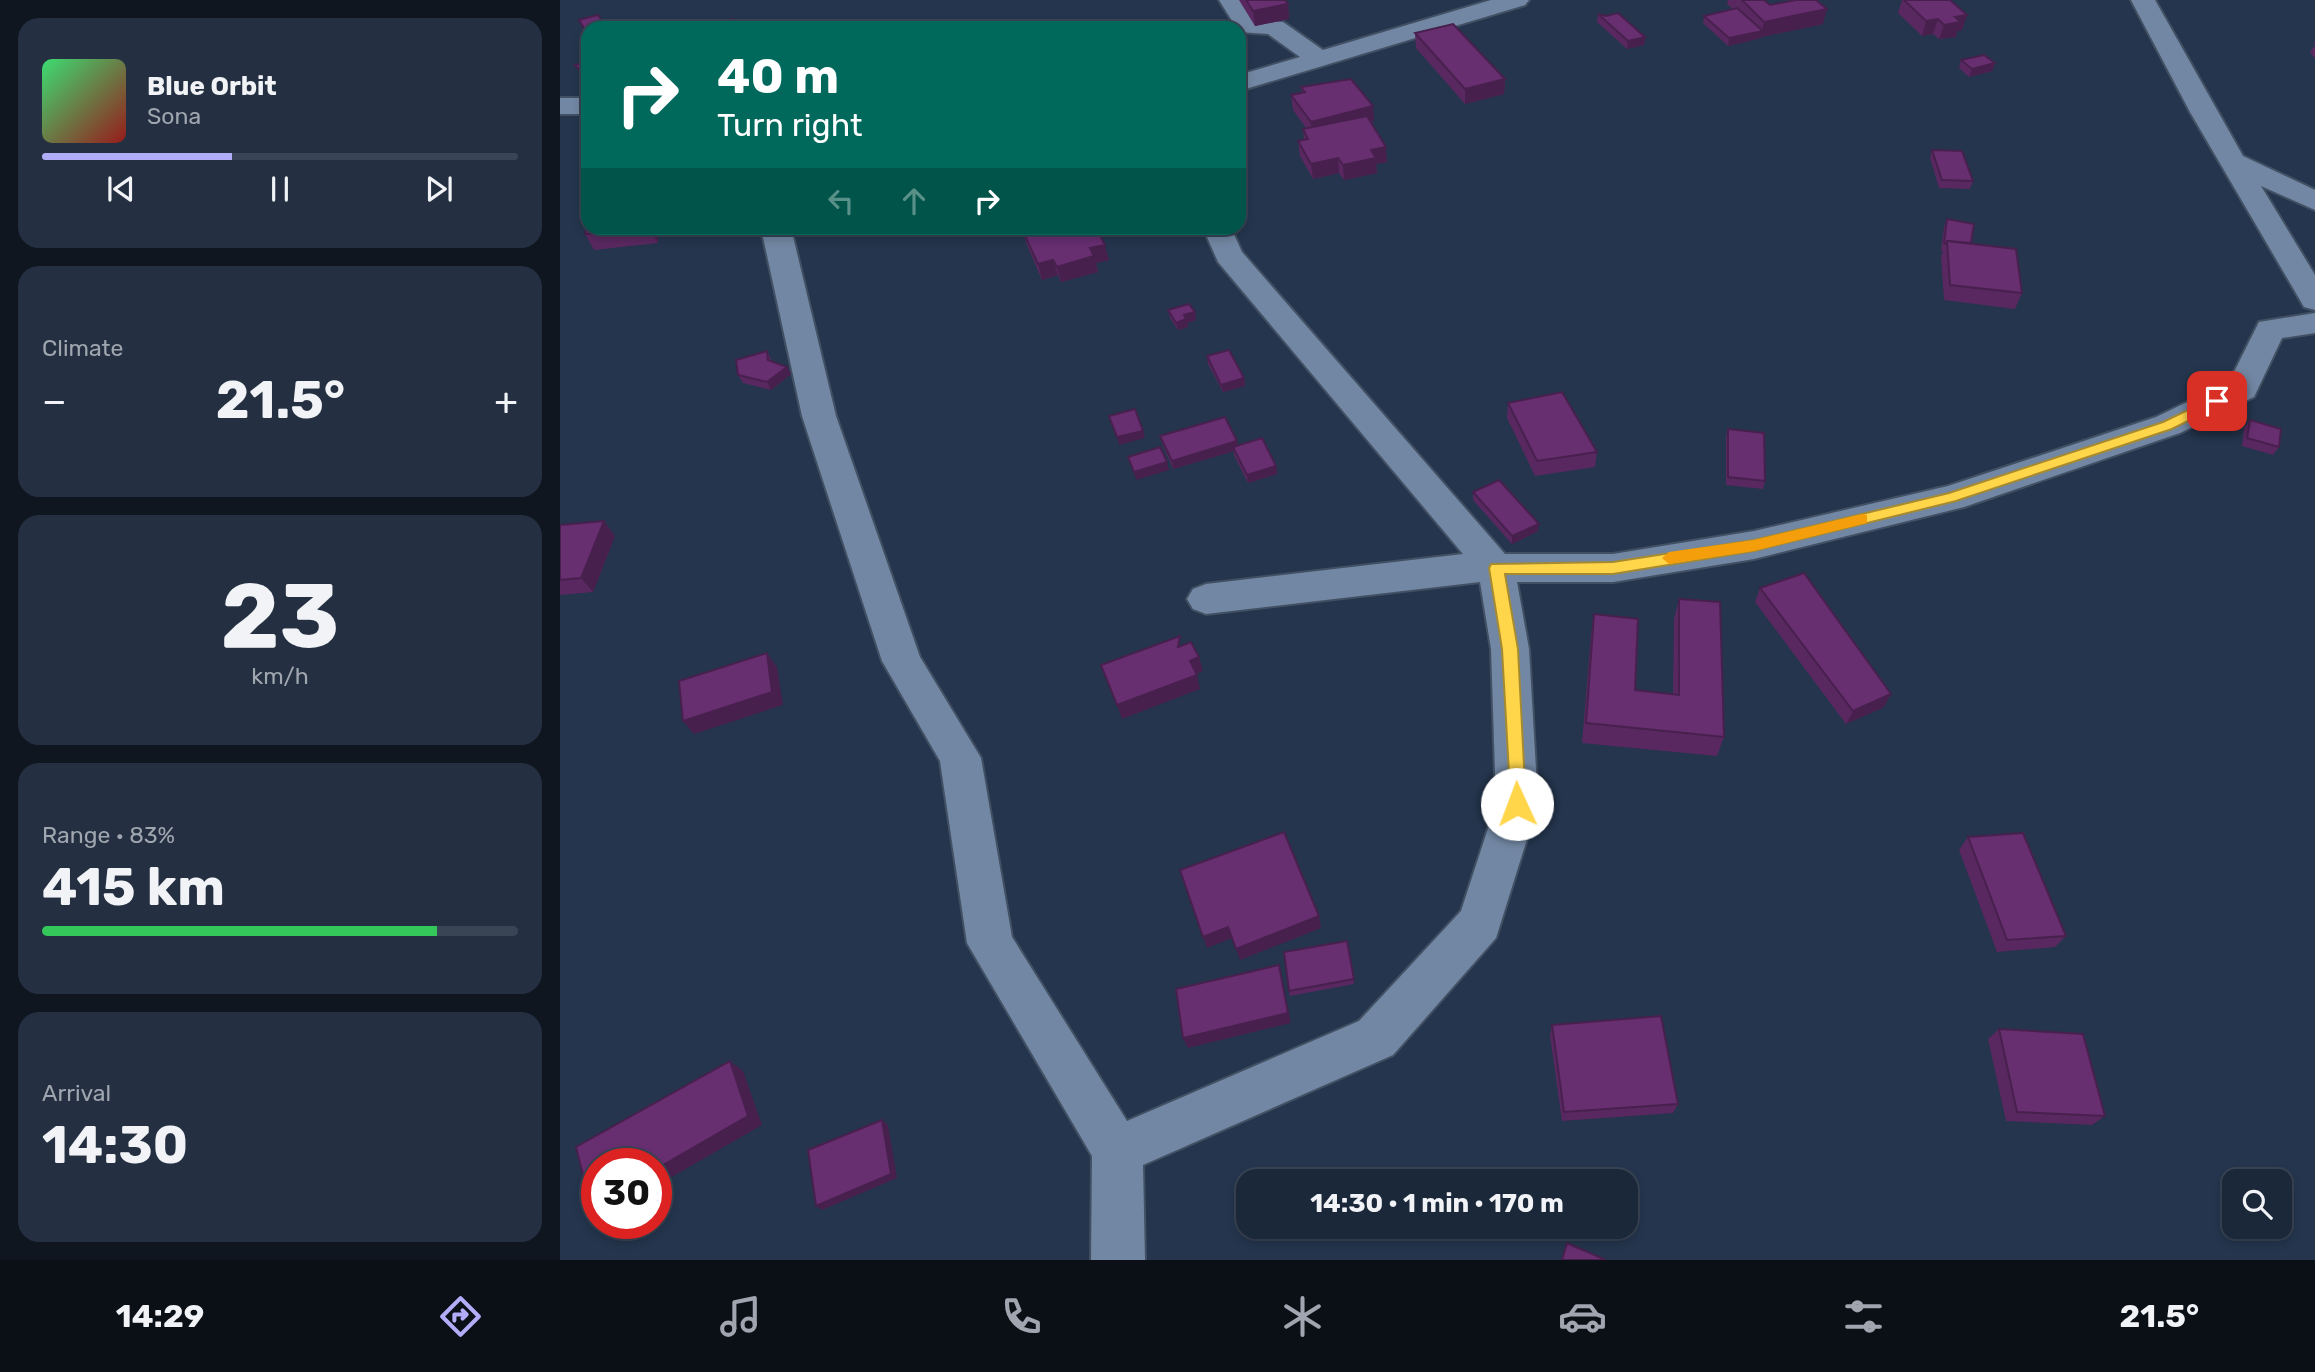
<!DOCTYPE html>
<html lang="en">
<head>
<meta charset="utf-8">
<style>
  :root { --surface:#1b283a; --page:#243042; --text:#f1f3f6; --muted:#a0a6af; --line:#394454; --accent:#b2adf9 }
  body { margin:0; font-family:Rubik,sans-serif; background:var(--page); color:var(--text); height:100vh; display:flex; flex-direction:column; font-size:26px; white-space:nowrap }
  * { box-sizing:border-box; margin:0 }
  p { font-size:23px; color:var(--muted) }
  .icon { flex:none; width:38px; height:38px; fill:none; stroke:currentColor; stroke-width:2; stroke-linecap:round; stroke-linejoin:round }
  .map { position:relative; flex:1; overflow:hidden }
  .side { display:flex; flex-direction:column; gap:18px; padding:18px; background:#0f1620; width:560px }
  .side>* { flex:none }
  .guide { position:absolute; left:21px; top:21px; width:665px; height:214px; border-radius:21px; box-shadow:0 4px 10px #0003,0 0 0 2px var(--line); background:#00695c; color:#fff; overflow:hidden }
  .buttons { position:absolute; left:1662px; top:1169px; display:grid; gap:14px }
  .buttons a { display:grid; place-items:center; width:70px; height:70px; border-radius:14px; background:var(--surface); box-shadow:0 4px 10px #0003,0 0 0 2px var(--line); font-size:35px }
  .speed { position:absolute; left:21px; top:1148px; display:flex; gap:14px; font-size:35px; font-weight:700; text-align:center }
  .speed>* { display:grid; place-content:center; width:91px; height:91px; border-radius:50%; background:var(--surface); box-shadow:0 4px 10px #0003,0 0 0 2px var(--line); line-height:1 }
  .speed .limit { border:10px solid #d22; background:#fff; color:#111 }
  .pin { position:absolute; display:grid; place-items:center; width:60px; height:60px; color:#fff; margin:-30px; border-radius:14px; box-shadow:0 4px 10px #0006 }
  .me { position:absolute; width:77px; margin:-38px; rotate:358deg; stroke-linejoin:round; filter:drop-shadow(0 0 5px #0008) }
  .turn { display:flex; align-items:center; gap:24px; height:147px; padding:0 21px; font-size:32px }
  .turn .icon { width:91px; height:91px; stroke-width:2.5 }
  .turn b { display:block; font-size:49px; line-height:60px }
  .lanes { display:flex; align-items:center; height:66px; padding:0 21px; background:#0003; justify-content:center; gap:35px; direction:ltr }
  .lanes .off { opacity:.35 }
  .big { font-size:52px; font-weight:700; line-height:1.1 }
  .side .widget { flex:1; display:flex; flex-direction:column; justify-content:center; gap:10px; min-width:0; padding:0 24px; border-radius:21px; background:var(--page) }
  .side .dial { align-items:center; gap:0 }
  .dial b { font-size:91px; line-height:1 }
  .song { display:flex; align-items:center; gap:21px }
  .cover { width:84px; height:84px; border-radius:10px; background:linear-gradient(135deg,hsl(140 70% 55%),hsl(0 70% 35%)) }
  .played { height:7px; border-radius:4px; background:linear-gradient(90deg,var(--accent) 40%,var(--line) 40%) }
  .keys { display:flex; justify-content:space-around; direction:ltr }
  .heat { display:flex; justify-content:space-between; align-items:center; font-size:38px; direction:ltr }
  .charge { height:10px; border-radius:5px; background:linear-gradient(90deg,#34c759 83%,var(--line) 0) }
  .trip { position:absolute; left:676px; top:1169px; width:402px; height:70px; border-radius:21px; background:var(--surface); box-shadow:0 4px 10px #0003,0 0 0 2px var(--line); font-weight:700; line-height:70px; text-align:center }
  .tab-bar { display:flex; height:112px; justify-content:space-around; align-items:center; background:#0b1017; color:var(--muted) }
  .tab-bar .icon { width:49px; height:49px }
  .tab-bar .selected { color:var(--accent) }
  .tab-bar b { font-size:32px; color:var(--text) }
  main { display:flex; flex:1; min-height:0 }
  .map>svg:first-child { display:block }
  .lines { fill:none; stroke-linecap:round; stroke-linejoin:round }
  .minor-casing { stroke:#425063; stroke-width:4 }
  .minor { fill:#7287a3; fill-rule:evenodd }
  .wall { fill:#592860 }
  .shaded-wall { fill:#48204e }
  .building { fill:#672e70; stroke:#48204e; stroke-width:2 }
  .route { fill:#ffd54a; stroke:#a68a30; stroke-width:2 }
  .slow { fill:#f59e0b }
</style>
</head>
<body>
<main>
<section class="side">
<div class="widget">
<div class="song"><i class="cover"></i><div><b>Blue Orbit</b><p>Sona</p></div></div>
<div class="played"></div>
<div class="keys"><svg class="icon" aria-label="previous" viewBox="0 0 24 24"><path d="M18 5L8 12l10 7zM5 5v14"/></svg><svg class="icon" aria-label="pause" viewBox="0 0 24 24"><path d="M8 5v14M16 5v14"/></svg><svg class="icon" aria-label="next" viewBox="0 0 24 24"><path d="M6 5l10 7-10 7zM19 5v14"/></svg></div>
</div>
<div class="widget"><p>Climate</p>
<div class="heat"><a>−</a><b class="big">21.5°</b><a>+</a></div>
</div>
<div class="widget dial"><b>23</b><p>km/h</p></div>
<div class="widget"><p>Range · 83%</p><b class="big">415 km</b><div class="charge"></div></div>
<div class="widget"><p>Arrival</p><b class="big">14:30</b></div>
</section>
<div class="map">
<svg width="1755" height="1260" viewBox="0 0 1755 1260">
  <rect width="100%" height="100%" fill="#24354d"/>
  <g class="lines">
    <defs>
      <g id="minor">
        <path d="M659 0H683L696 20 723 22 763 50 931 0H969L965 5 679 91V75L740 57 708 34 679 32Z"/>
        <path d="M1571 0H1595L1683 156 1755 190V210L1701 186 1755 275V310L1744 307 1740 300 1630 112Z"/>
        <rect x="0" y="98" width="28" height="16"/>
        <path d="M201 228H231L276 416 360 657 421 758 452 937 567 1121 799 1021 901 911 936 804 931 649 920 582 646 614 633 609 627 599 633 589 646 584 903 554 658 262 643 228H671L682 252 945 554H1053L1194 531 1388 486 1596 417 1669 382 1699 322 1755 313V333L1722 338 1694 397 1620 433 1404 507 1194 559 1053 582H957L969 649 978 804 936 938 833 1055 583 1165 585 1260H531L532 1156 407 943 380 761 322 661 242 416Z"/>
      </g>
    </defs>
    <use href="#minor" class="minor-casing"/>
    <use href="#minor" class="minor"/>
  </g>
  <g class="wall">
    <path d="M679 0H725L728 4 729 19 695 26Z"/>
    <path d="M1168 0H1204L1210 5 1263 24 1201 37V38L1168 46 1143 23 1144 16 1173 9 1167 4Z"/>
    <path d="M1342 0H1390L1407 15 1402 30 1397 31 1396 37 1379 39 1373 34 1362 36 1338 13Z"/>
    <path d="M1038 14 1085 37 1084 45 1067 49 1037 22Z"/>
    <path d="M855 33 945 79 944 94 905 104 856 48Z"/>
    <path d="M1755 41V59L1750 52 1755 45 1754 43Z"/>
    <path d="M1401 60 1435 63 1432 71 1409 77 1399 68Z"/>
    <path d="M741 87 814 121 811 122 827 162 816 164 817 173 784 180 779 173 753 179 740 156 738 141 744 140 743 129 746 128 733 110 731 95 742 93Z"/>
    <path d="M1372 150 1413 181 1410 189 1379 188 1370 158Z"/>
    <path d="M28 210V228H112L111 231 98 233V243L34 250 25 234 27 226 23 220Z"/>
    <path d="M1387 219 1462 293 1455 309 1384 300 1381 256 1383 252 1381 251 1384 227Z"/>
    <path d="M462 229 520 235 549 260 536 263 538 272 501 282 498 275 482 280 467 245Z"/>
    <path d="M608 310 635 312 636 320 627 323 628 327 618 330 610 318Z"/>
    <path d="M207 351 212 361 227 367 231 374 211 390 183 383 178 375Z"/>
    <path d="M647 356 684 378 685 386 663 392 648 364Z"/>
    <path d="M948 403 1037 452 1035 467 975 476 947 418Z"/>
    <path d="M1690 420 1719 447 1713 455 1682 446 1684 428Z"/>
    <path d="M1168 429 1205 481 1203 489 1166 485V437Z"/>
    <path d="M600 436 678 445 716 466 717 474 688 483 674 455V451L613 469 602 443Z"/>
    <path d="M913 492 978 531 952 544 913 500Z"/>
    <path d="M0 525 55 536 33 592 0 595Z"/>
    <path d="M1200 588 1324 707 1286 724 1195 602Z"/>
    <path d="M1119 599 1164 737 1157 756 1022 743 1031 635 1034 614 1075 690 1113 694 1114 619Z"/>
    <path d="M1408 837 1506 936 1495 947 1437 952 1399 850Z"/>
    <path d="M787 941 794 984 730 996 729 991Z"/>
    <path d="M992 1025 1118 1104 1113 1113 1002 1121 990 1035Z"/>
    <path d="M1439 1029 1545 1116 1532 1125 1446 1121 1428 1039Z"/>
  </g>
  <g class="shaded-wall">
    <path d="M728 4 729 19 695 26 693 11Z"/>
    <path d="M1267 9 1263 24 1201 37V38L1168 46 1169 38 1202 31 1204 22Z"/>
    <path d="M1407 15 1402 30 1397 31 1396 37 1379 39 1384 25 1395 17Z"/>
    <path d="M1378 19 1373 34 1362 36 1366 21Z"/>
    <path d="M1085 37 1084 45 1067 49 1068 41Z"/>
    <path d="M1435 63 1432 71 1409 77 1412 69Z"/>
    <path d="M945 79 944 94 905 104V89Z"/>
    <path d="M813 106 814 121 752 137 751 122Z"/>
    <path d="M826 147 827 162 816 164 817 173 784 180 783 165 811 150Z"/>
    <path d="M778 158 779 173 753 179 751 164Z"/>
    <path d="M89 228H112L111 231 98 233V243Z"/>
    <path d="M545 245 549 260 536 263 538 272 501 282 497 267 530 248Z"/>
    <path d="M493 260 498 275 482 280 478 264Z"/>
    <path d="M635 312 636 320 627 323 628 327 618 330 616 323 624 315Z"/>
    <path d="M227 367 231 374 211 390 207 382Z"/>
    <path d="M684 378 685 386 663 392 661 385Z"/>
    <path d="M583 431 585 438 559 445 557 437Z"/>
    <path d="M677 441 678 449 673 447 674 451 613 469 612 461Z"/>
    <path d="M607 462 609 470 576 480 574 472Z"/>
    <path d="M716 466 717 474 688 483 687 475Z"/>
    <path d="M44 521 55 536 33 592 21 578Z"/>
    <path d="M979 524 978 531 952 544V536Z"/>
    <path d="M207 653 217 667 223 705 134 734 123 721Z"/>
    <path d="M639 657 643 671 634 675 630 661Z"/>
    <path d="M637 675 640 689 562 719 557 705Z"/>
    <path d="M1331 694 1324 707 1286 724 1293 711Z"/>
    <path d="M759 916 761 928 680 960 676 949Z"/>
    <path d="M668 927 672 938 647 948 643 937Z"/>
    <path d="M719 965 731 1023 628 1048 623 1038Z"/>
    <path d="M170 1061 183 1071 202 1125 96 1186V1169Z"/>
    <path d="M322 1120 328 1125 337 1178 262 1210 256 1206Z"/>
  </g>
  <g class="building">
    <path d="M686 0H725L728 4 693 11Z"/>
    <path d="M1182 0H1204L1210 5 1236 0H1256L1267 9 1204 22Z"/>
    <path d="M1344 0H1390L1407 15 1395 17 1401 22 1384 25 1378 19 1366 21Z"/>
    <path d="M1177 8 1203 31 1169 38 1144 16Z"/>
    <path d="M1058 13 1085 37 1068 41 1038 14 1046 16Z"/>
    <path d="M38 15 47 28H28V35L19 20Z"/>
    <path d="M173 19 177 26 171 28H155L153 24Z"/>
    <path d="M893 24 945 79 905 89 855 33Z"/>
    <path d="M1424 55 1435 63 1412 69 1401 60Z"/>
    <path d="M28 61V80L15 65Z"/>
    <path d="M791 79 813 106 751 122 731 95 745 92 741 87Z"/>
    <path d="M807 116 826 147 811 150 816 158 783 165 778 158 751 164 738 141 748 139 743 129Z"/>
    <path d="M1372 150 1402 151 1413 181 1382 180Z"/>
    <path d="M28 210V220H23Z"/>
    <path d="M1387 219 1414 224 1411 243 1387 241 1386 244 1384 243Z"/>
    <path d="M28 223V228H89L25 234Z"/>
    <path d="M470 228H516L520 235 537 230 545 245 530 248 534 256 497 267 493 260 478 264 462 229Z"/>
    <path d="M1387 241 1456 249 1462 293 1390 285Z"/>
    <path d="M629 304 635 312 624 315 626 319 616 323 608 310Z"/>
    <path d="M669 350 684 378 661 385 647 356Z"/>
    <path d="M207 351 208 360 227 367 207 382 178 375 176 360Z"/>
    <path d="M1002 392 1037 452 977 461 948 403Z"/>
    <path d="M575 409 583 431 557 437 549 416Z"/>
    <path d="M665 417 677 441 612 461 600 436Z"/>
    <path d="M1690 420 1721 429 1719 447 1687 438Z"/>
    <path d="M1168 429 1204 433 1205 481 1168 477Z"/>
    <path d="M702 438 716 466 687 475 673 447Z"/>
    <path d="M600 447 607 462 574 472 568 457Z"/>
    <path d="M939 480 979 524 952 536 913 492Z"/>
    <path d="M44 521 21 578 0 580V525Z"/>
    <path d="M1244 573 1331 694 1293 711 1200 588Z"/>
    <path d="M1119 599 1160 602 1164 737 1026 723 1034 614 1078 619 1075 690 1119 695Z"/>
    <path d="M620 636 618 647 631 642 639 657 630 661 637 675 557 705 541 665Z"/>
    <path d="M207 653 212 692 123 721 119 681Z"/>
    <path d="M724 832 759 916 676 949 668 927 643 937 620 870Z"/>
    <path d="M1463 833 1506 936 1447 940 1408 837Z"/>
    <path d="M787 941 794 979 729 991 724 952Z"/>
    <path d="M719 965 728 1013 623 1038 616 989Z"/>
    <path d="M1101 1016 1118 1104 1004 1112 992 1025Z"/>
    <path d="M1439 1029 1523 1034 1545 1116 1457 1112Z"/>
    <path d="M170 1061 188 1116 96 1169V1164H37V1203L31 1206 16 1147Z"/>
    <path d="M322 1120 331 1174 256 1206 248 1150Z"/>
    <path d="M1007 1243 1046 1260H1002Z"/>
  </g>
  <path class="route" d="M1657 396 1662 398V404L1612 429 1396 501 1194 551 1053 574H945L958 649 966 804 963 809H951L942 649 929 568 931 564 1053 562 1194 540 1389 493 1603 422Z"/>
  <path class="slow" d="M1302 514 1307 515V523L1194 551 1109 564 1102 558 1109 552 1194 540Z"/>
</svg>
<div class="buttons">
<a><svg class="icon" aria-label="search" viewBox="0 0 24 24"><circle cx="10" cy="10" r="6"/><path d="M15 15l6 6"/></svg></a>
</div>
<div class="speed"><div class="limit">30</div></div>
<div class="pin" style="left:1657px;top:401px;background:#d93025"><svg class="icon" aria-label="arrive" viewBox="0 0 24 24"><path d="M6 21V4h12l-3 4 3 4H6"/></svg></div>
<svg class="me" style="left:957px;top:804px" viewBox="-20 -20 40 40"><circle r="19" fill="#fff"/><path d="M0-13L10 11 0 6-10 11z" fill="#ffd54a"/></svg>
<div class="trip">14:30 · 1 min · 170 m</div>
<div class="guide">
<div class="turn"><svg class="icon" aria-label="right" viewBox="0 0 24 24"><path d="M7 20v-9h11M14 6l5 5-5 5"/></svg><div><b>40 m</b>Turn right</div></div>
<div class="lanes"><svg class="icon off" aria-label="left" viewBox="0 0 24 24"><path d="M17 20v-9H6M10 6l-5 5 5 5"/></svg><svg class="icon off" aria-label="ahead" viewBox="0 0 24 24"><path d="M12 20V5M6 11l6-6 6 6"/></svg><svg class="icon" aria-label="right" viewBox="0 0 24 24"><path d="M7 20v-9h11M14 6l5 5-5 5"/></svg></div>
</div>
</div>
</main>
<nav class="tab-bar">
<b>14:29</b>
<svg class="icon selected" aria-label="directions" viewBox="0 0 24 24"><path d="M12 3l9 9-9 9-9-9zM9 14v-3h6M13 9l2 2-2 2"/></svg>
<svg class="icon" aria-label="music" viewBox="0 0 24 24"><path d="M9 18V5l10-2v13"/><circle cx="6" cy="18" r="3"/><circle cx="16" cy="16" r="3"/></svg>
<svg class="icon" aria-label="phone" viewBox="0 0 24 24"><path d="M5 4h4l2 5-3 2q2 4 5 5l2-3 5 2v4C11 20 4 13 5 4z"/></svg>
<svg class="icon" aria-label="climate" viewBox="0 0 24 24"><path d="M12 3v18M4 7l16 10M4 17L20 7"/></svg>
<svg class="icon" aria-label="car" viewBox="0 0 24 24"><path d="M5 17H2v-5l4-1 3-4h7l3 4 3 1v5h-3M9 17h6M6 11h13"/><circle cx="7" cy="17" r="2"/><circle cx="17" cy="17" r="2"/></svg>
<svg class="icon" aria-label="filters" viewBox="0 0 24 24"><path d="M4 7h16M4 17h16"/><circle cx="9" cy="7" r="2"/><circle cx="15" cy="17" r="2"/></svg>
<b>21.5°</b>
</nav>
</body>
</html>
